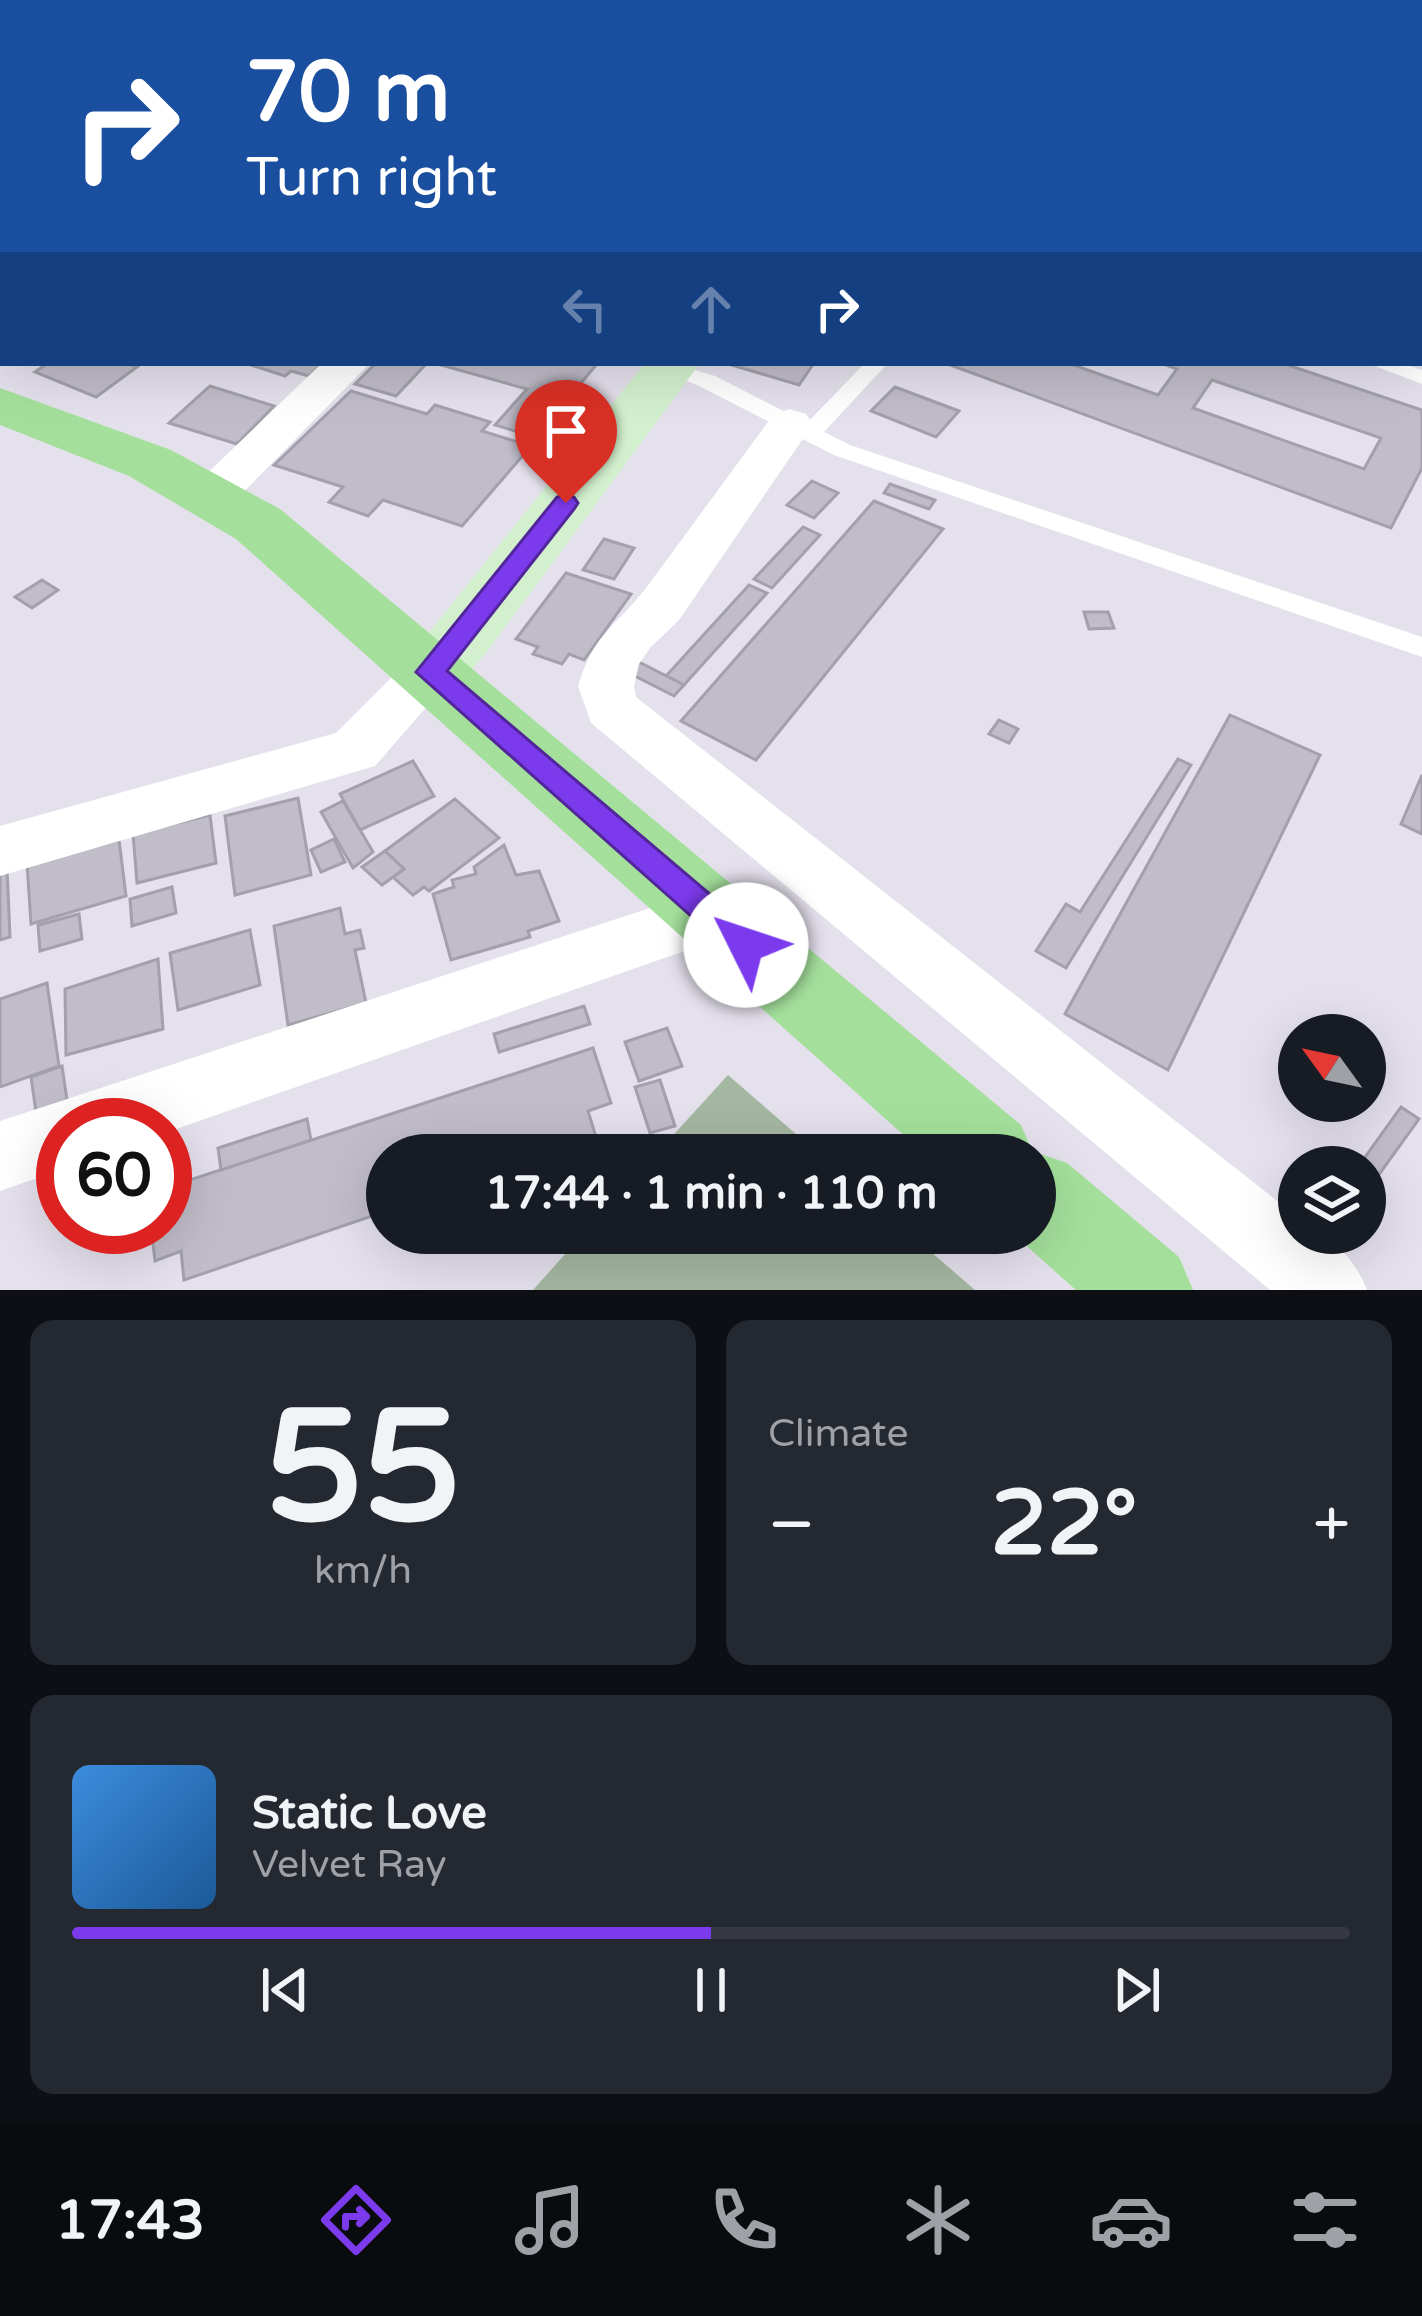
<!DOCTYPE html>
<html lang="en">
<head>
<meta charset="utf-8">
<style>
  :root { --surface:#171b24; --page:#242831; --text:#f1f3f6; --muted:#9ea1a6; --line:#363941; --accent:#7c3aed }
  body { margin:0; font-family:"Varela Round",sans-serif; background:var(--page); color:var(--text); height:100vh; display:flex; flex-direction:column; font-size:45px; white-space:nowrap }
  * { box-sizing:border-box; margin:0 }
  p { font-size:39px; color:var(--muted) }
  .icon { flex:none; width:66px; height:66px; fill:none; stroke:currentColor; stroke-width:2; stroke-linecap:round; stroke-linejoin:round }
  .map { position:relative; height:1290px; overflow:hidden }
  .sheet { display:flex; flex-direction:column; gap:30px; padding:30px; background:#0d0f14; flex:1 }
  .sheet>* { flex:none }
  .top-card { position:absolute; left:0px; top:0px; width:1422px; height:366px; box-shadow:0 12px 48px #0002; background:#1a4fa0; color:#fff; overflow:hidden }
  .needle { width:78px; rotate:303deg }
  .tools { position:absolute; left:1278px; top:1014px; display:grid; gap:24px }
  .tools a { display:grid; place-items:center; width:108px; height:108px; border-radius:50%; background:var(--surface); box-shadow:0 12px 48px #0002; font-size:60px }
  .speed { position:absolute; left:36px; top:1098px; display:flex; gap:24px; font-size:60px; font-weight:700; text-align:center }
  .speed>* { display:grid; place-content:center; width:156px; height:156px; border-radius:50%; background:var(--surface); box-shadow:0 12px 48px #0002; line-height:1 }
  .speed .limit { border:18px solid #d22; background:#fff; color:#111 }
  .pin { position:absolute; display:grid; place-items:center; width:102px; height:102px; color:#fff; margin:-123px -51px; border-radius:50% 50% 50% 0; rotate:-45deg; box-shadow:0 0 12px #0007 }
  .pin .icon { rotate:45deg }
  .me { position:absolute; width:132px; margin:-66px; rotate:311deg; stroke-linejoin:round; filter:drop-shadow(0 0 9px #0008) }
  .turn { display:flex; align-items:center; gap:42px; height:252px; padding:0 48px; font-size:54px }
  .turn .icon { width:156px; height:156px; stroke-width:2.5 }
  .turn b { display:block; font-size:84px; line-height:102px }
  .lanes { display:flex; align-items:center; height:114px; padding:0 48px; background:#0003; justify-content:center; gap:60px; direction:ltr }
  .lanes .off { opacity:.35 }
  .big { font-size:90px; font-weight:700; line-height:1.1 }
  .sheet .widget { flex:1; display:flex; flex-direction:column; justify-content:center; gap:18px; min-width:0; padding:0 42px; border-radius:24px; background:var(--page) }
  .sheet .dial { align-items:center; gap:0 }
  .dial b { font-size:156px; line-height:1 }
  .song { display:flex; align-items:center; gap:36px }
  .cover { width:144px; height:144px; border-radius:18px; background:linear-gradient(135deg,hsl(210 70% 55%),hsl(210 70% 35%)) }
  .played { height:12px; border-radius:6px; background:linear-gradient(90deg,var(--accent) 50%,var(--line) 50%) }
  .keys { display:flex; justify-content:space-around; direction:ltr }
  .heat { display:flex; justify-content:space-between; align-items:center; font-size:66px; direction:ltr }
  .sheet .tiles { flex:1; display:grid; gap:30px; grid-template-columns:1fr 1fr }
  .widget:last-child { grid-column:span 2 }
  .trip { position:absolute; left:366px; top:1134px; width:690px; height:120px; border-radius:60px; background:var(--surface); box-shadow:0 12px 48px #0002; font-weight:700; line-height:120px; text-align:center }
  .menu { display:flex; height:192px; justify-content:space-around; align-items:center; background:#090b0e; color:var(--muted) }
  .menu .icon { width:84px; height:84px }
  .menu .active { color:var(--accent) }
  .menu b { font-size:54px; color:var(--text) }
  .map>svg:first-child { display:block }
  .green { fill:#a4b7a1 }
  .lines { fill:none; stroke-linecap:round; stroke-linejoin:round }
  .river { fill:#c2b4dd; fill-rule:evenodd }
  .building { fill:#c0bcc8; stroke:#a3a0ab; stroke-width:3; fill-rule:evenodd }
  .lane { fill:#fff; fill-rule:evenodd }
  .street { fill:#fff; fill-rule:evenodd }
  .secondary { fill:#d2f0cd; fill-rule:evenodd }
  .primary { fill:#a4e09b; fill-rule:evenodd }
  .route { fill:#7c3aed; stroke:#51269a; stroke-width:3 }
</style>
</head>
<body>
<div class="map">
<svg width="1422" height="1290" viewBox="0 0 1422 1290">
  <rect width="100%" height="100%" fill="#e4e0ec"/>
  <g class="green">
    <path d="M368 0H882L364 3Z"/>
    <path d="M728 1075 820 1155H655Z"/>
    <path d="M584 1233H909L975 1290H533Z"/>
  </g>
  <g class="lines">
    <g class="river">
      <path d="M270 0H321L268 3Z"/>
      <path d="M1210 0H1299L1301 3H1212Z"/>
      <path d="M1422 0V27L1419 3H1402Z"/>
      <path d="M3 124V156L0 157V125Z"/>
    </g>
  </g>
  <g class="building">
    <path d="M48 363H126L137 367 96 397 35 372Z"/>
    <path d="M245 363H323L309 376 291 371 285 376Z"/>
    <path d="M376 363H427L396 396 355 384Z"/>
    <path d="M434 363H593L597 364 535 437 495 425 527 389Z"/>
    <path d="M725 363H814L799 385Z"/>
    <path d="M945 363H1068L1158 395 1177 369 1161 363H1282L1422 410V468L1391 528ZM1212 380 1381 438 1364 469 1193 408Z"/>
    <path d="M210 386 274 406 237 444 169 423Z"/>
    <path d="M895 387 959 411 936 437 871 411Z"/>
    <path d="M351 391 427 414 435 405 490 422 482 431 531 446 462 526 383 500 368 516 329 502 343 487 274 465Z"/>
    <path d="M812 481 838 493 814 518 787 505Z"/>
    <path d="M890 484 935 500 929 509 884 493Z"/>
    <path d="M874 501 943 529 756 760 681 721Z"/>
    <path d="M803 527 820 535 772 588 754 579Z"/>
    <path d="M604 539 634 548 614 579 583 570Z"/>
    <path d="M566 573 631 594 584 660 569 654 562 664 533 654 538 647 516 639Z"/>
    <path d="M42 580 58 590 32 608 15 597Z"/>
    <path d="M749 585 767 593 684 685 666 676Z"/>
    <path d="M1084 612H1108L1114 628 1089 629Z"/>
    <path d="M639 662 684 685 674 696 629 673Z"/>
    <path d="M1230 715 1320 755 1168 1070 1065 1014Z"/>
    <path d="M999 720 1018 729 1009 743 989 734Z"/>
    <path d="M1178 759 1191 765 1066 968 1036 951 1066 904 1080 912Z"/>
    <path d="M413 761 434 796 360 830 340 794Z"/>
    <path d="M1422 775V834L1401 824Z"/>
    <path d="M298 798 311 875 235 895 225 816Z"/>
    <path d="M455 799 499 838 429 891 424 887 413 895 393 877 404 869 385 851Z"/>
    <path d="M343 801 373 852 353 868 321 812Z"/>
    <path d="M210 815 216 863 137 883 133 834Z"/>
    <path d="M334 839 345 862 321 872 311 850Z"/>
    <path d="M119 840 126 896 31 924 27 864Z"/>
    <path d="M504 845 516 875 539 871 559 921 528 931 530 937 451 960 433 894 454 887 452 880 476 874 474 867Z"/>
    <path d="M385 851 404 869 382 885 362 867Z"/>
    <path d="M7 868 10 937 0 940V870Z"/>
    <path d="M172 887 176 913 132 926 130 899Z"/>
    <path d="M340 908 345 934 360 930 364 948 355 950 366 1003 288 1025 274 926Z"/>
    <path d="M79 914 82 939 40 951 38 925Z"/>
    <path d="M250 930 260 985 178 1010 170 953Z"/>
    <path d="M158 959 163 1029 66 1055 65 989Z"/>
    <path d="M47 983 59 1066 0 1087V999Z"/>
    <path d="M584 1006 590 1024 499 1052 494 1034Z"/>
    <path d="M667 1028 682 1066 639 1081 625 1042Z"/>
    <path d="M593 1048 611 1103 588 1111 597 1140 552 1155H387V1211L184 1280 181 1251 155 1261 151 1227H165V1188Z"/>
    <path d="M62 1066 67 1100 36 1112 31 1077Z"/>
    <path d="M660 1080 675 1126 650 1133 635 1087Z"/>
    <path d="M1401 1107 1419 1119 1365 1194V1167H1358Z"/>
    <path d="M307 1119 311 1140 221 1170 218 1148Z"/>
  </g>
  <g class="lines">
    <g class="lane">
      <path d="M671 363 715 376 807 423 865 363H888L824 432 850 445 1422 637V657L834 455 699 386 657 369Z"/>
      <path d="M1367 363H1401L1422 370V384Z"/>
    </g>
    <g class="street">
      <path d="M322 363H370L229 507 212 512 195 507 188 496 195 485Z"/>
      <path d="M790 409 806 414 813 424 679 620 650 648 639 664 634 686 636 697 1299 1218V1233C1333 1233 1355 1260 1367 1290H1270L591 723 578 686C595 631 615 628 646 588 689 530 731 472 774 414Z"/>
      <path d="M430 652 449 658 457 672 375 766 0 876V826L336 733 411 658Z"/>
      <path d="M711 888 733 896 743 915 733 934 165 1133V1125H63V1169L0 1191V1121Z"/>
    </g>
    <g class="secondary">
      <path d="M22 0H131L133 3H24Z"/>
      <rect x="1419" y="228" width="3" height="30"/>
      <path d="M645 363H700L486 653C459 684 450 703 406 690L396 672 440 619Z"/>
    </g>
    <path class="primary" d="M0 388 171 450 280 509 1021 1125 1032 1151 1067 1163 1179 1257 1193 1290H1076L1012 1233H1035V1155H926L236 539 129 476 0 425Z"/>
  </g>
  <path class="route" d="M566 495 574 497 578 503 574 509 447 671 758 935 763 945 758 955 746 959 735 955 416 672 557 497Z"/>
</svg>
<div class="tools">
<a><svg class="needle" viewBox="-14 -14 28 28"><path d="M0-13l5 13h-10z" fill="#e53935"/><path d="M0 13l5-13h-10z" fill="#9ea1a6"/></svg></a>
<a><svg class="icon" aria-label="layers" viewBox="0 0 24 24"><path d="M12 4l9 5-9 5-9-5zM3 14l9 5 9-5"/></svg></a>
</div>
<div class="speed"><div class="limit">60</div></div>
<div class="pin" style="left:566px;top:503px;background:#d93025"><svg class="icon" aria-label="arrive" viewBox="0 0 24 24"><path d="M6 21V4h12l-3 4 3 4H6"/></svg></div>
<svg class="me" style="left:746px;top:945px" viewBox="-20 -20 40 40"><circle r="19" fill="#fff"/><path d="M0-13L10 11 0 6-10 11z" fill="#7c3aed"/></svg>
<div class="trip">17:44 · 1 min · 110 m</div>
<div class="top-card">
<div class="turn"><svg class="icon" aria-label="right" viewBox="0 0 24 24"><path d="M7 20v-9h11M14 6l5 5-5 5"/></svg><div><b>70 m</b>Turn right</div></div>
<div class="lanes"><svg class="icon off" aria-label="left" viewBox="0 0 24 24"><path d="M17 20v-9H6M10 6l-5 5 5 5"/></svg><svg class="icon off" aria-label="ahead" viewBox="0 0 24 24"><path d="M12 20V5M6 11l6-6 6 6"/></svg><svg class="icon" aria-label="right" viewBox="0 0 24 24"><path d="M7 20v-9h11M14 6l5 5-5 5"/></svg></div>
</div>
</div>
<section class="sheet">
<div class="tiles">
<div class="widget dial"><b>55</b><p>km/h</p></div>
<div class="widget"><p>Climate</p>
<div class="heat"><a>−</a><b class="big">22°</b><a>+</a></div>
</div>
<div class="widget">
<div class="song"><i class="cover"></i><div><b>Static Love</b><p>Velvet Ray</p></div></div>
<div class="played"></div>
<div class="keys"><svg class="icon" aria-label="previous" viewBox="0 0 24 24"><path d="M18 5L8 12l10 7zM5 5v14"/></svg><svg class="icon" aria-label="pause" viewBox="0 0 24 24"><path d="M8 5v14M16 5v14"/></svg><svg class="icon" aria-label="next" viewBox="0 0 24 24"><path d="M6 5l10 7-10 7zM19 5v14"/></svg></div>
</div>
</div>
</section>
<nav class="menu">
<b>17:43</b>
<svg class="icon active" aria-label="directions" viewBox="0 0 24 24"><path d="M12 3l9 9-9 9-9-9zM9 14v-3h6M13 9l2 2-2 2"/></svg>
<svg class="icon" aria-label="music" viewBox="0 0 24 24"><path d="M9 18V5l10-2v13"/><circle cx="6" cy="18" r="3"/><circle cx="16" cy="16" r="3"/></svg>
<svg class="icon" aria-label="phone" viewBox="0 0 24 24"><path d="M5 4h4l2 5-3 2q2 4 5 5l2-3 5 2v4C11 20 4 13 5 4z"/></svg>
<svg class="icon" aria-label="climate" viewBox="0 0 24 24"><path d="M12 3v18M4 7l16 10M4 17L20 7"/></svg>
<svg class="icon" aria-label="car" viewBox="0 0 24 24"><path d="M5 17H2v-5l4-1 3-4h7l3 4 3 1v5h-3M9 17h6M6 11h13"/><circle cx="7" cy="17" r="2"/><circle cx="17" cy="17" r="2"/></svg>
<svg class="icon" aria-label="filters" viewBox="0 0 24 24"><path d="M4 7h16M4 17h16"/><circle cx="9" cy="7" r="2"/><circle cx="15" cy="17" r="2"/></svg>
</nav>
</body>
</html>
